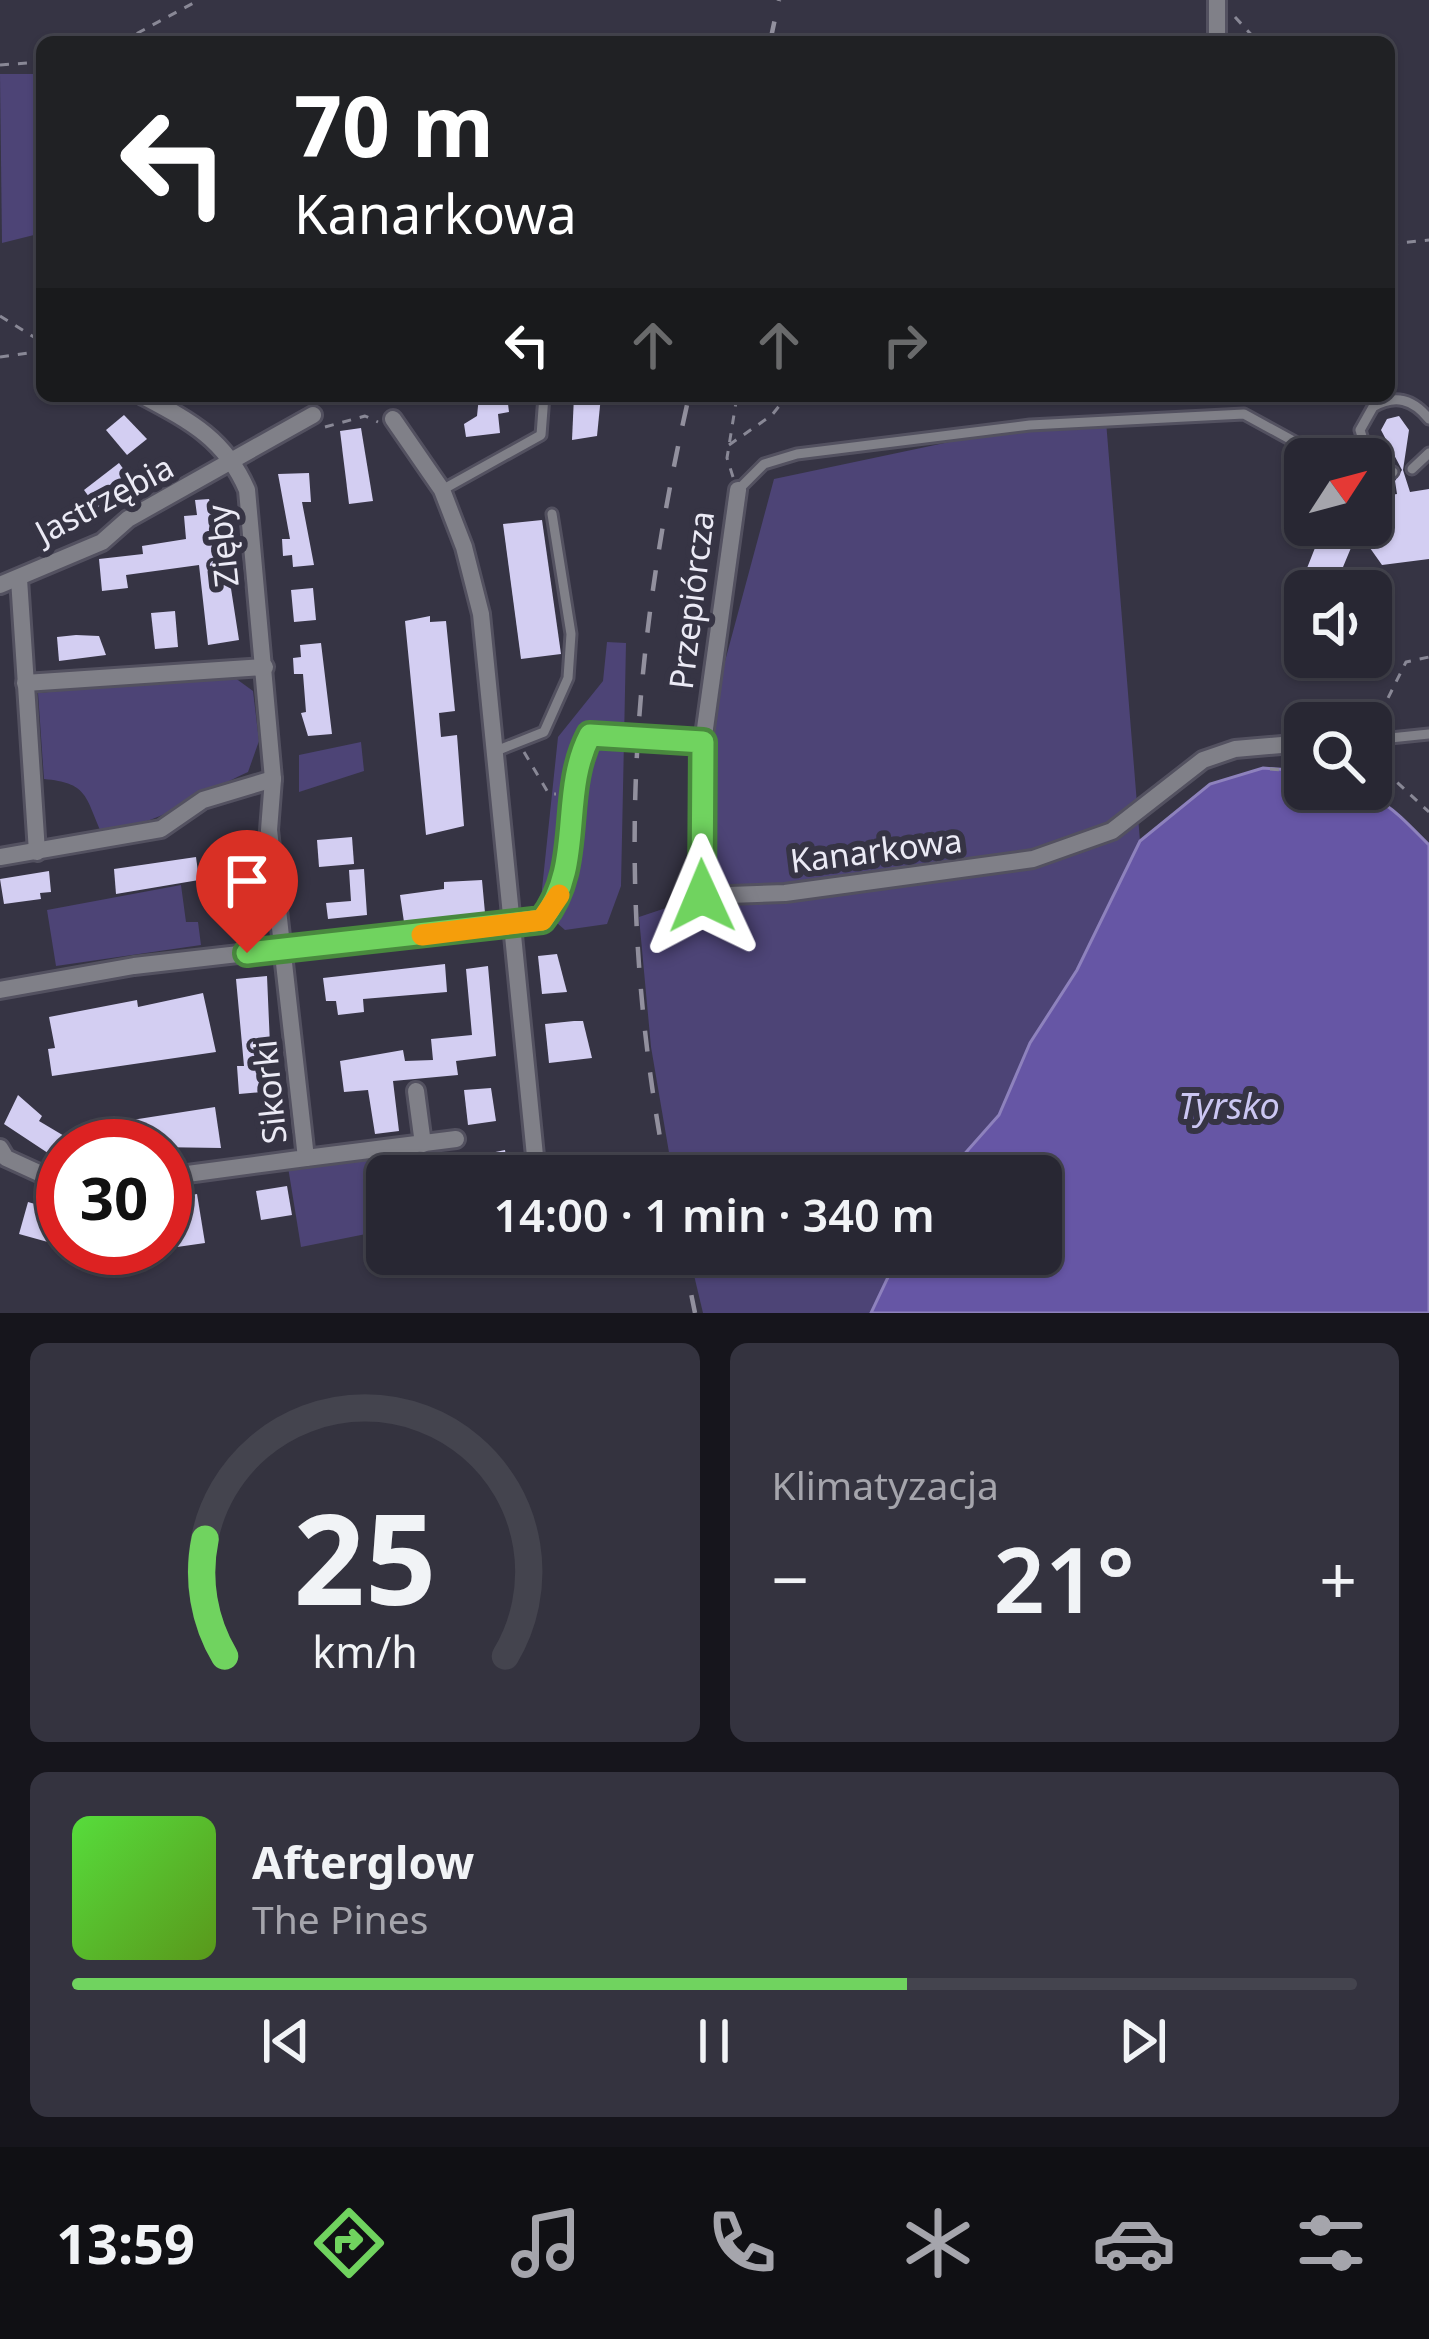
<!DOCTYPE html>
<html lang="pl">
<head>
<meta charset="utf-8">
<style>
  :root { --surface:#282733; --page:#34333f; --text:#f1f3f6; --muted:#a5a5ac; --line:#44444e; --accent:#70d35f }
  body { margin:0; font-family:"Noto Sans",sans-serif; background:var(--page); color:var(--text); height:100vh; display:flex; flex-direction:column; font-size:45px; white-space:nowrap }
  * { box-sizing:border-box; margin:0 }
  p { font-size:39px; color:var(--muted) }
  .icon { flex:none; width:66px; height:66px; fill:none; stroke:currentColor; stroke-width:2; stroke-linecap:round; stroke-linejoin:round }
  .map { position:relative; height:1313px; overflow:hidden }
  .sheet { display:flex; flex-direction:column; gap:30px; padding:30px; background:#16151c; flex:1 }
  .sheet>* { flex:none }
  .top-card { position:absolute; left:36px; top:36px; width:1359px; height:366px; border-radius:18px; box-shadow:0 3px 9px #0004,0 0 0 3px var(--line); background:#202124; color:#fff; overflow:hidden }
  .needle { width:78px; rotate:54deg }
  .tools { position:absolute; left:1284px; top:438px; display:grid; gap:24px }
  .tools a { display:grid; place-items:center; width:108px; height:108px; border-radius:18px; background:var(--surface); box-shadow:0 3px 9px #0004,0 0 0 3px var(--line); font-size:60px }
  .speed { position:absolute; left:36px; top:1119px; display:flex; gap:24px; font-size:60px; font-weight:700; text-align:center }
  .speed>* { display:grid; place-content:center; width:156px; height:156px; border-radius:50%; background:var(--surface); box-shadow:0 3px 9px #0004,0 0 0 3px var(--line); line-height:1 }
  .speed .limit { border:18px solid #d22; background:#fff; color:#111 }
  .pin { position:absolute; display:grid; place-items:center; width:102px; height:102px; color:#fff; margin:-123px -51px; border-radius:50% 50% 50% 0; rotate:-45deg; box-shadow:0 0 12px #0007 }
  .pin .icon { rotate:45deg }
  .me { position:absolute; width:132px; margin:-66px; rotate:359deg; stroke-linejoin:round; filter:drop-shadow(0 0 9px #0008) }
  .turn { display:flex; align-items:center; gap:42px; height:252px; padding:0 60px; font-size:54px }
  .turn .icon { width:156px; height:156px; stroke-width:2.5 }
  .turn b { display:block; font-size:84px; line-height:102px }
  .lanes { display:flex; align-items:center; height:114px; padding:0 60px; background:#0003; justify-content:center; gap:60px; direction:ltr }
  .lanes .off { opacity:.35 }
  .big { font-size:90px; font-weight:600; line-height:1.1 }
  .sheet .card { flex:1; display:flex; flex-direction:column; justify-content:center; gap:18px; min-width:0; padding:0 42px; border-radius:18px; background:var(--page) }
  .sheet .dial { align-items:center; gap:0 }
  .dial svg { height:312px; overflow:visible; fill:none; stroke:var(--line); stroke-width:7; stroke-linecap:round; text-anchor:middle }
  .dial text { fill:var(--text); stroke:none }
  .song { display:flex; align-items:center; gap:36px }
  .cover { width:144px; height:144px; border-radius:18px; background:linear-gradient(135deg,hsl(110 70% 55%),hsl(90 70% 35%)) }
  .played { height:12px; border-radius:6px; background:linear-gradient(90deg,var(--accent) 65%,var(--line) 65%) }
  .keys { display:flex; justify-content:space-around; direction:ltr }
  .heat { display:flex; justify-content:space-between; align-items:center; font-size:66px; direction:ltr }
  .sheet .tiles { flex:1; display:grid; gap:30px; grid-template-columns:1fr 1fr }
  .card:last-child { grid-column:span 2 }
  .trip { position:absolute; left:366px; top:1155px; width:696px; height:120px; border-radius:18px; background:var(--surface); box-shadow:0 3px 9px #0004,0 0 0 3px var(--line); font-weight:600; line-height:120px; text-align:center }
  .tab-bar { display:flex; height:192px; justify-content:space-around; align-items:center; background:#101014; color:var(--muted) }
  .tab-bar .icon { width:84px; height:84px }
  .tab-bar .on { color:var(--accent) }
  .tab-bar b { font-size:54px; color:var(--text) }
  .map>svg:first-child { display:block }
  .green { fill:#4d4476 }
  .water { fill:#6656a5; stroke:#8e82bd; stroke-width:3 }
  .building { fill:#d3cef2 }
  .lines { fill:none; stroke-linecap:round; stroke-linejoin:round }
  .lane-casing { stroke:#535160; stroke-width:15 }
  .street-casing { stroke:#535160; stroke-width:22 }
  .path { stroke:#898896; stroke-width:3; stroke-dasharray:9 9; stroke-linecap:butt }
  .lane { stroke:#808088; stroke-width:9 }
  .street { stroke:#808088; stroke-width:16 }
  .rail { stroke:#92909e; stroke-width:4.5; stroke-dasharray:21 21; stroke-linecap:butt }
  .street-bridge-casing { stroke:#535160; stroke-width:22; stroke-linecap:butt }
  .street-bridge { stroke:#808088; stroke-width:16 }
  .route-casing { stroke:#49893e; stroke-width:30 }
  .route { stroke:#70d35f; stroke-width:21 }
  .slow { stroke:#f59e0b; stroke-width:21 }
  .labels { text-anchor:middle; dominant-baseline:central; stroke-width:12; stroke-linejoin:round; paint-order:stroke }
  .street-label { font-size:33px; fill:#ebeaf5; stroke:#363444 }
  .water-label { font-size:36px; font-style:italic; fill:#cbc6f2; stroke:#363444 }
</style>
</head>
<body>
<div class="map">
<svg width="1429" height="1313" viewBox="0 0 1429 1313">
  <rect width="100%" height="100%" fill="#363444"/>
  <g class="green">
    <path d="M0 74H42V233L2 243Z"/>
    <path d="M1106 421 1140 841 1077 970 1039 1028 999 1114 945 1176H673L651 1047 639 917 702 896 703 743 774 479 1030 425Z"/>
    <path d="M607 642 626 643 621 886 607 924 565 930 540 908 558 737 603 681Z"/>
    <path d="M231 675 253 691 259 741 248 772C195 796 160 825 101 832 85 795 87 783 44 779L38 693Z"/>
    <path d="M361 742 364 771 299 792V755Z"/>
    <path d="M181 885 186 922H198L201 945 56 966 47 910Z"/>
    <path d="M373 1157 386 1230 301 1247 288 1167Z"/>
    <path d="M689 1254H899L871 1313H703Z"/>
  </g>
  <path class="water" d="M1263 768 1305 771V789C1374 789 1381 796 1429 845V1313H871L899 1254H1041V1176H945L999 1115 1030 1043 1077 970 1140 841 1210 784Z"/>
  <g class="building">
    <path d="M479 396H507L509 412 498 414 500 433 466 437 464 424 477 416Z"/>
    <path d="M574 396H601L597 436 572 440Z"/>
    <path d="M124 415 147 439 127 455 106 430Z"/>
    <path d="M1399 416 1409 430 1403 470 1410 492 1429 489V559L1382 565 1358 531 1333 591H1298L1324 525H1371V498L1397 494 1395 481 1402 470 1381 430 1387 419Z"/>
    <path d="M361 428 373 501 349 504 340 431Z"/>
    <path d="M119 463 136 486 100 512 84 490Z"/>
    <path d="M309 473 311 502H302L314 565 293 567 292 555 283 556 282 539H290L278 474Z"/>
    <path d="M209 499 225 550 239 640 208 645 199 565 126 575 128 588 102 591 99 559 143 554 142 546 186 539 184 516 197 515 195 500Z"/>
    <path d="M542 520 561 654 521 659 503 524Z"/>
    <path d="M313 588 316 620 294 622 291 590Z"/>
    <path d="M175 611 178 647 155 649 151 613Z"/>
    <path d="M430 616V622L446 621 455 711 439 713 441 737 457 735 464 826 426 835 405 621Z"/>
    <path d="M76 635 99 636 106 655 59 661 57 637Z"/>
    <path d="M321 643 332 734 308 736 301 713 306 712 303 674H294L293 658 301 657 300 645Z"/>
    <path d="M352 837 354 864 319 867 317 840Z"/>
    <path d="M259 856 262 884 231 887 228 860Z"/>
    <path d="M196 857 199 880 116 894 114 869Z"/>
    <path d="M364 869 367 915 328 919 326 903 351 901 349 870Z"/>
    <path d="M49 871 51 892 40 893 41 899 4 904 0 879Z"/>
    <path d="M482 880 485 913 404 922 400 895 444 889V882Z"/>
    <path d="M557 954 567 992 542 994 538 956Z"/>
    <path d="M445 964 447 992 363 999 364 1012 338 1015 336 1001H326L323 978Z"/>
    <path d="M488 966 496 1056 456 1061 458 1075 393 1081 399 1131 375 1134 368 1090 344 1092 340 1061 403 1050 405 1061 433 1060 431 1039 472 1035 466 969Z"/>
    <path d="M267 976 272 1091 239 1094 237 1066H244L236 979Z"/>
    <path d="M203 993 216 1052 52 1076 48 1049 55 1048 49 1017 137 1000 138 1007Z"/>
    <path d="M574 1021H583L592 1058 549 1063 545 1024Z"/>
    <path d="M491 1088 496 1121 468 1125 464 1090Z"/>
    <path d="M18 1095 42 1116 39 1121 81 1146H63V1163L4 1124Z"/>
    <path d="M215 1107 221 1148 89 1146 87 1127Z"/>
    <path d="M505 1150 509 1176H454V1168L483 1165 481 1155Z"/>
    <path d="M287 1186 292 1215 261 1220 256 1191Z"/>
    <path d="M197 1194 205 1243 177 1247 169 1199Z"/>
    <path d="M28 1202 63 1212 55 1244 19 1234Z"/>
  </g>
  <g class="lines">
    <defs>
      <g id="lane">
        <path d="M1369 459 1360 430 1373 407C1395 394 1413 399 1429 419"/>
        <path d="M1371 461 1393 472"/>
        <path d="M1412 469 1429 453"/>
        <path d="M442 490 541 435 544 396"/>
        <path d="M738 490 764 464 797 454 1030 425 1244 414 1308 449 1361 442"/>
        <path d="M1371 740 1429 734"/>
        <path d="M496 751 544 732 568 678 571 634 552 514"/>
      </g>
      <g id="street">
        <path d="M1217 42V0"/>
        <path d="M143 396C190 421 225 439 247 490L273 779 269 830 306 1158 165 1177"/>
        <path d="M393 419 442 490 464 547 481 614 537 1176"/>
        <path d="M19 579 37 852"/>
        <path d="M0 585 102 542 128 519 313 415"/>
        <path d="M25 683 265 667"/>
        <path d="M674 741 703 743 702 896 785 893 1033 859 1112 831 1203 760 1235 749 1305 743"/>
        <path d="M703 743 738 490"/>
        <path d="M0 857 161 829 203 800 273 779"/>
        <path d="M0 990 134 966 543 919C585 866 558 793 590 735L601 737"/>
        <path d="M416 1091 423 1144"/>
        <path d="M0 1148 6 1158 63 1184"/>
        <path d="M306 1158 456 1139"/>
      </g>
    </defs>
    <use href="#lane" class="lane-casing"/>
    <use href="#street" class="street-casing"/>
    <g class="path">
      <path d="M1235 17 1258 42"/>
      <path d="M121 42 199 0"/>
      <path d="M0 65 42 62"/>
      <path d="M1389 244 1429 240"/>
      <path d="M0 316 42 342"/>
      <path d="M0 357 42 351"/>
      <path d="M325 427 365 416 378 422"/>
      <path d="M729 445 772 415 787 396"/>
      <path d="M733 477 727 458 737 396"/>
      <path d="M1372 730 1406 662 1429 657"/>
      <path d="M524 752 549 794H556"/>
      <path d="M1371 758 1429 812"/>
      <path d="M1270 769 1296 771"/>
    </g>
    <use href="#lane" class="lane"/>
    <use href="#street" class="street"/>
    <g class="rail">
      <path d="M770 42 779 0"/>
      <path d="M667 1176C615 905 628 664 689 396"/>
      <path d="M683 1254 695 1313"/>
    </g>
    <defs>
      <path id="street-bridge" d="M601 737 674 741"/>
    </defs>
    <use href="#street-bridge" class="street-bridge-casing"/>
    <use href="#street-bridge" class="street-bridge"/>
  </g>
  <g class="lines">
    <defs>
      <path id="route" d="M247 953 542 920C585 866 559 794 590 735L703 742 702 896"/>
    </defs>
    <use href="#route" class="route-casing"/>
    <use href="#route" class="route"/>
    <path class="slow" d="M422 935 542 920 559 895"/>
  </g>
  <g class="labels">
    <g class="street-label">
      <text transform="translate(104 499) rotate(-28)">Jastrzębia</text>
      <text transform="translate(222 546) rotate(-96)">Zięby</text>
      <text transform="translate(691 600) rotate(-83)">Przepiórcza</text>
      <text transform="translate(876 850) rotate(-7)">Kanarkowa</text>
      <text transform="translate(269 1092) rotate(-96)">Sikorki</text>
    </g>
    <g class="water-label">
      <text x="1229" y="1105">Tyrsko</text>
    </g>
  </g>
</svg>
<div class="tools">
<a><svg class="needle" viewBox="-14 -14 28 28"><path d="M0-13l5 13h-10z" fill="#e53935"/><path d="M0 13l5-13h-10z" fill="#a5a5ac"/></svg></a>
<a><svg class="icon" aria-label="sound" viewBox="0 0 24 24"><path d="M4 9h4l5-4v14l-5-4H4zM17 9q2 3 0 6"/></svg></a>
<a><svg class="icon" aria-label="search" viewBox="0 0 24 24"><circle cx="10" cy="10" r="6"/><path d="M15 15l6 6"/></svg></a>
</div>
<div class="speed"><div class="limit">30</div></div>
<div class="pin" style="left:247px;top:953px;background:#d93025"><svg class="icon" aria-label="arrive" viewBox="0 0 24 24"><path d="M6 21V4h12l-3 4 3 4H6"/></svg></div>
<svg class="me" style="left:702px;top:896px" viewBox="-20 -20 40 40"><path d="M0-17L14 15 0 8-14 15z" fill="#70d35f" stroke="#fff" stroke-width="4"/></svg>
<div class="trip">14:00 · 1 min · 340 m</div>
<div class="top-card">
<div class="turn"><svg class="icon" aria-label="left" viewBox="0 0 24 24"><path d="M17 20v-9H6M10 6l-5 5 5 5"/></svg><div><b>70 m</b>Kanarkowa</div></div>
<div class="lanes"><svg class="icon" aria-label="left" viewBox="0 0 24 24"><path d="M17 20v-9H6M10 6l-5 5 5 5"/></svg><svg class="icon off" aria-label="ahead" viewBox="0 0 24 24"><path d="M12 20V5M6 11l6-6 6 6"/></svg><svg class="icon off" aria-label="ahead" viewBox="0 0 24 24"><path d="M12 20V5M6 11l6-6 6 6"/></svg><svg class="icon off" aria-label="right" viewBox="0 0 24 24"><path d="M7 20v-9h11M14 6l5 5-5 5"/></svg></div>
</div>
</div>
<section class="sheet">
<div class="tiles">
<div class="card dial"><svg viewBox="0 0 100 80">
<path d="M14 69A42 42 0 1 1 86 69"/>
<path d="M14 69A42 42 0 0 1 9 39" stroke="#70d35f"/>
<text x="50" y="56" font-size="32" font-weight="700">25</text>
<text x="50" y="72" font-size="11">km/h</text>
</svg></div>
<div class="card"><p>Klimatyzacja</p>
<div class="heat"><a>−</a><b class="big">21°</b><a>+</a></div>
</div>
<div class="card">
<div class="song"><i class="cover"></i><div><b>Afterglow</b><p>The Pines</p></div></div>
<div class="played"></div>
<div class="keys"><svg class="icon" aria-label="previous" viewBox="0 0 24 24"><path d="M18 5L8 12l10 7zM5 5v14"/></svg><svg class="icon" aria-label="pause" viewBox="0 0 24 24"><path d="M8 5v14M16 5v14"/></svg><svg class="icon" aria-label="next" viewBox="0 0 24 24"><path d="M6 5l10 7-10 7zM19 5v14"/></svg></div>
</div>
</div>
</section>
<nav class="tab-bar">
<b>13:59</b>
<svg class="icon on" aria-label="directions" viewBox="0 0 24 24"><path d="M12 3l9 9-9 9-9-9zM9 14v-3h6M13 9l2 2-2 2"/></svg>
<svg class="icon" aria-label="music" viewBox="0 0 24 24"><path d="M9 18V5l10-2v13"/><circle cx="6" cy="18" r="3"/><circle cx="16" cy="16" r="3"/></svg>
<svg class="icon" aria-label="phone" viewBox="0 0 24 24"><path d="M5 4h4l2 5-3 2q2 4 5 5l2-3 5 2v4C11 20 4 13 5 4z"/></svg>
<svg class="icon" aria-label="climate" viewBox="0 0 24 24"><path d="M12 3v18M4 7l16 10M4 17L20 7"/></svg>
<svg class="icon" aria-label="car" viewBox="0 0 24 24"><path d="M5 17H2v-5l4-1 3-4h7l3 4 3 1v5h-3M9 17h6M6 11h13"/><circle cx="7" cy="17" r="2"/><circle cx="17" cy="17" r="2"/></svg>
<svg class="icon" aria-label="filters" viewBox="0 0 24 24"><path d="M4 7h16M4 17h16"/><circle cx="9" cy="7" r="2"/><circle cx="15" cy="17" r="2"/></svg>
</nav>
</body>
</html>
